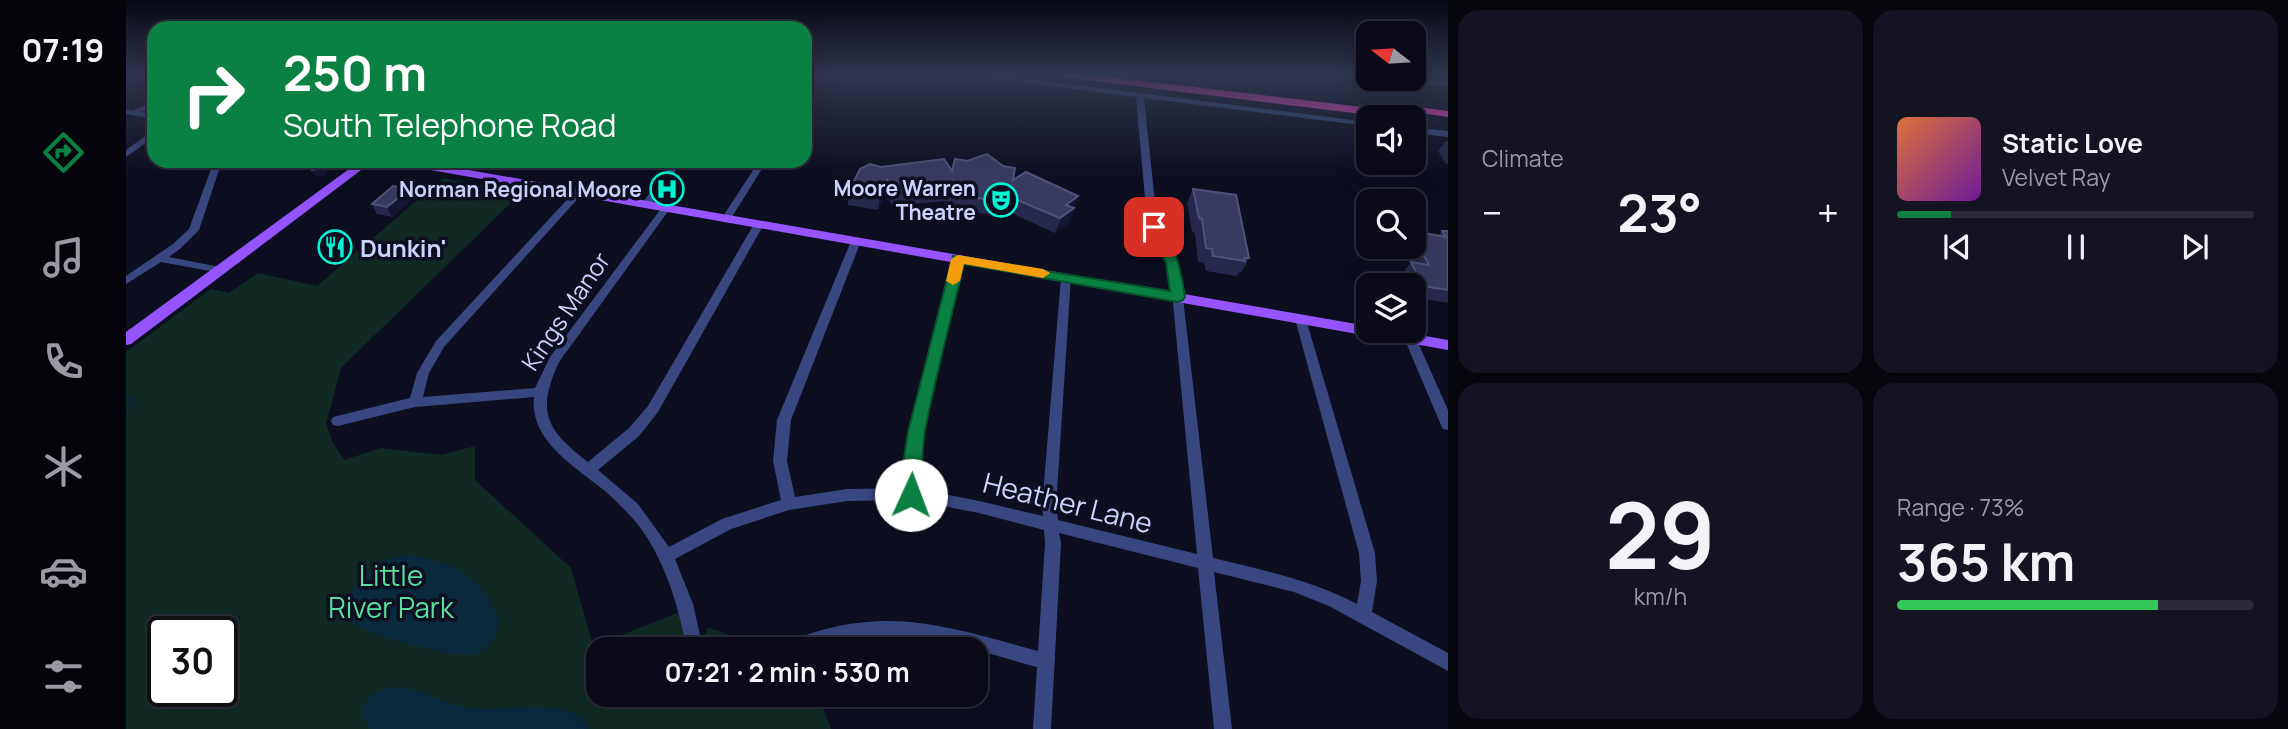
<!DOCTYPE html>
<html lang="en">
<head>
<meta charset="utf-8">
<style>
  :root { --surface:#0a0a18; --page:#131321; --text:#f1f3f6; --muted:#999aa2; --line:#2a2b37; --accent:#0b8043 }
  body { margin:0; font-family:Manrope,sans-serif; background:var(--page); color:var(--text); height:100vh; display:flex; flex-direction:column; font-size:26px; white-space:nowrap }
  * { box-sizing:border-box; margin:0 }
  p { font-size:23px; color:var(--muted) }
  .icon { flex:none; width:38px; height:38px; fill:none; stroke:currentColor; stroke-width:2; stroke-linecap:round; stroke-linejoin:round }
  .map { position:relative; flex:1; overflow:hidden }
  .details { display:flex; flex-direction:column; gap:10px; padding:10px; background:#06060d; width:840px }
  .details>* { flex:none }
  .top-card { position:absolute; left:21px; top:21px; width:665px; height:147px; border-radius:21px; box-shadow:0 7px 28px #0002,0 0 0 2px var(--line); background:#0b8043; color:#fff; overflow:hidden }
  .needle { width:46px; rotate:287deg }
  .buttons { position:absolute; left:1230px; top:21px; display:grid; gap:14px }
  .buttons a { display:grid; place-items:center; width:70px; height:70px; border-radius:14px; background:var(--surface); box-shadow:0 7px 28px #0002,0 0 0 2px var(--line); font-size:35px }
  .speed { position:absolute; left:21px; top:616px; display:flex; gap:14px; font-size:35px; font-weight:700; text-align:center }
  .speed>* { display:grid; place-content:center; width:91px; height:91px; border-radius:50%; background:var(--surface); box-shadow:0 7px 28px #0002,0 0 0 2px var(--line); line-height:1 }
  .speed .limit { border:4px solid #111; border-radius:10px; background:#fff; color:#111 }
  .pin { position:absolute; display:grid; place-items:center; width:60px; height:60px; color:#fff; margin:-30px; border-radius:14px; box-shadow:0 4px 10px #0006 }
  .me { position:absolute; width:77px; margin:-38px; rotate:2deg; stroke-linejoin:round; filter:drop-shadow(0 0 5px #0008) }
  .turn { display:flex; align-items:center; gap:24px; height:147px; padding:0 21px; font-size:32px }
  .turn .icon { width:91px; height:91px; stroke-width:2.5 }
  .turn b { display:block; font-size:49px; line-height:60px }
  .big { font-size:52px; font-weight:700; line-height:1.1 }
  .details .widget { flex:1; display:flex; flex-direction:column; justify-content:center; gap:10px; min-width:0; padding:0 24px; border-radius:21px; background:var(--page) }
  .details .dial { align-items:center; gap:0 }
  .dial b { font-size:91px; line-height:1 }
  .song { display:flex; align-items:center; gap:21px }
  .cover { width:84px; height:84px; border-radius:10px; background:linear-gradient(135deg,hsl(20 70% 55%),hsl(280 70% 35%)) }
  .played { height:7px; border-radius:4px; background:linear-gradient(90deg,var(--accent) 15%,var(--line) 15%) }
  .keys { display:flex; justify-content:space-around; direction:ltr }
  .heat { display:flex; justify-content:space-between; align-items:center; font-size:38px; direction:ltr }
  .charge { height:10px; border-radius:5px; background:linear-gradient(90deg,#34c759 73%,var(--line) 0) }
  .details .tiles { flex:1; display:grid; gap:10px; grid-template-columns:repeat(2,1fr) }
  .trip { position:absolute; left:460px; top:637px; width:402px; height:70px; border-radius:21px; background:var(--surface); box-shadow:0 7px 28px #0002,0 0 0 2px var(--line); font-weight:700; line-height:70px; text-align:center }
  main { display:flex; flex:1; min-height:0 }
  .tabs { display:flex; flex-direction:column; width:126px; justify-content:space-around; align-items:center; background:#04040a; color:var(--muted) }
  .tabs .icon { width:49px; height:49px }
  .tabs .on { color:var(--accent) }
  .tabs b { font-size:32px; color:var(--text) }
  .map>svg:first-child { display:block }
  .green { fill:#102a23; fill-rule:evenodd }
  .water { fill:#09293d }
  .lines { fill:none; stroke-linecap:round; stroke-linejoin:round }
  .stream { stroke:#09293d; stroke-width:2.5 }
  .minor { fill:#38477f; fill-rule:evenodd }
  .major { fill:#9554fe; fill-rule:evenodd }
  .highway { fill:#fe48cb; fill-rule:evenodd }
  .wall { fill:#26284e }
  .shaded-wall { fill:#141634 }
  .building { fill:#383a61; stroke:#4f527a; stroke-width:2 }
  .route { fill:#0b8043; stroke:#07532c; stroke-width:2 }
  .slow { fill:#f59e0b }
  .labels { text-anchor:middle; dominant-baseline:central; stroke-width:7; stroke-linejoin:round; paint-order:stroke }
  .far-poi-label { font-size:21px; font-weight:bold; fill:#cdd3ff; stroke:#0d0e20; text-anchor:end }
  .poi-label { font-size:24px; font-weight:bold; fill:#cdd3ff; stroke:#0d0e20; text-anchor:start }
  .street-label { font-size:24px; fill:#cdd3ff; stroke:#0d0e20 }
  .near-street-label { font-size:28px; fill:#cdd3ff; stroke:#0d0e20 }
  .near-park-label { font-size:28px; fill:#59de9d; stroke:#0d0e20 }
</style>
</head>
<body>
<main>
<nav class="tabs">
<b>07:19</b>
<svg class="icon on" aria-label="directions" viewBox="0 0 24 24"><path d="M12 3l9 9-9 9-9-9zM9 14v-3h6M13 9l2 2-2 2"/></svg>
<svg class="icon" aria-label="music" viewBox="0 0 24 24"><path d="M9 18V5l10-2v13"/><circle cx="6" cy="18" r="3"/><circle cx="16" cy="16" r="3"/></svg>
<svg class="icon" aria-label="phone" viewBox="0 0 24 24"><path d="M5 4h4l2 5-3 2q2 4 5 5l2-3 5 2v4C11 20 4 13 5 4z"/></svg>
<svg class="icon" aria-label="climate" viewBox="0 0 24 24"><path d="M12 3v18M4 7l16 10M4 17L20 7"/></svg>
<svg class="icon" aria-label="car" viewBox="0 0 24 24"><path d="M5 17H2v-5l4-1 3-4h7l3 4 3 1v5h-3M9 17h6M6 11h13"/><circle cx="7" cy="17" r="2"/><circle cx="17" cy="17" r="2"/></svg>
<svg class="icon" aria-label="filters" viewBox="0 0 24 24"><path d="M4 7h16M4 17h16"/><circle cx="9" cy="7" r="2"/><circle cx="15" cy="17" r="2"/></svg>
</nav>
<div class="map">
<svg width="1322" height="729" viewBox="0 0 1322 729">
  <rect width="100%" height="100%" fill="#0d0e20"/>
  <g class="green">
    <path d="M317 178 396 192 215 368 200 424 207 443 218 460 255 448 315 455 349 446V480L445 568 467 646 554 612 567 649H472V695H618L614 706 620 695H692L705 729H0V352L85 289 103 293 132 273 191 286ZM37 632H96V691H37Z"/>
    <path d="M582 627 638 649H575Z"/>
  </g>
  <g class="water">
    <path d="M286 555C331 564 356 577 373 621 372 634 363 650 350 654 330 660 256 637 235 628 229 626 223 620 220 614 217 602 228 588 235 580 249 564 265 555 286 555Z"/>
    <path d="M275 687C299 690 319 705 342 708 372 713 450 695 464 729H243L235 711C243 692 255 688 275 687Z"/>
  </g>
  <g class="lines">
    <path class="stream" d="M0 395 7 400 0 413"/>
    <g class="minor">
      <path d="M844 74H863L1242 122V126L1018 98 1031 221 1054 272 1087 558C1136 570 1186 580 1231 604L1235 581 1233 553 1169 319 1171 316H1179L1249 553 1251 581 1246 612 1322 653V671L1203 606 1168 592 1088 572 1106 729H1088L1072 568 933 533 935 543 925 729H907L911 667C862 654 815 637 764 636 737 635 714 642 689 649 679 651 666 649 657 649L659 643C756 603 816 625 912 651L919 543 918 530 853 513 785 500 721 501 663 510 605 529 549 559 567 604 577 649H561C552 606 541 566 516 530 505 515 492 503 479 491 450 467 403 441 408 397L289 407 212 426 207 425 205 421 207 417 284 398 291 373 310 341 450 190H456V194L318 347 303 373 297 397 409 388 424 357 537 206H543V210L433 362C410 412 420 430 462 462L503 428 522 406 628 224 629 222H637L638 224 532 412 513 436 472 470 512 504 543 547 596 519 655 500 647 461 651 420 725 241 730 238 735 241 665 420 661 461 669 497 721 489 778 488 783 432 827 259 832 256 837 259 797 432 793 489 853 501 917 516 916 507 935 277 940 274 945 277 930 507 932 520 1071 554 1044 272 1021 221 1010 97 848 76Z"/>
      <path d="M1218 74H1242V78L1222 76Z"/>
      <path d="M1265 79H1288L1322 82V86L1269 81Z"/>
      <path d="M28 101V106L16 112 28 115V119L0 114V110L6 111Z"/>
      <path d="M1288 127 1322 131V137L1288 133Z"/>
      <path d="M28 130V137L0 157V150Z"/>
      <path d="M88 161H96L73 230 55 248 43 257 99 268 100 270 99 272 95 273 35 262 0 284V276L47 244 63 229Z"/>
      <path d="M548 161H557L523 206H517V202Z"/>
      <path d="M633 161H641L604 220H598L596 218Z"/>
      <path d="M1284 334 1290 338 1322 410V430L1317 429 1315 425 1278 338Z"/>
    </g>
    <g class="major">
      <path d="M234 161H247L5 344 0 345V332Z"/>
      <path d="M265 161H291L1242 326V331H1271L1322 340V350L271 164Z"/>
    </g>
    <g class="highway">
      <path d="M931 74H959L1287 113 1293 117 1288 120V117H1260L936 77Z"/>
      <path d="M1277 105 1322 111V117L1273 110V106Z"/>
    </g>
  </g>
  <g class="wall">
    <path d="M1320 141H1322V164H1320L1312 151Z"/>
    <path d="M755 167 826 171 952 196 943 223 929 233 881 211 880 217 818 207 819 201 767 206 759 194 752 210 722 205 723 191Z"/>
    <path d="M1067 189 1123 258 1115 273 1113 272 1111 276 1080 271 1078 263 1072 262 1069 233 1066 232 1061 203Z"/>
    <path d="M287 199 266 217 251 214 246 204Z"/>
    <path d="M1316 231H1322V303L1288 297V285H1282L1277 273 1285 262H1288L1287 260 1262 257 1258 247H1288L1312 236Z"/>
  </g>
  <g class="shaded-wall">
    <path d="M197 161 200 168V175L190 177 186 170Z"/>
    <path d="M761 180 759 194 752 210 754 196Z"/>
    <path d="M283 189 287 199 266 217 261 207Z"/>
    <path d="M952 196 943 223 929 233 940 205Z"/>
  </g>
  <g class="building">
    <path d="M861 154 877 166 889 168 887 180 900 172 952 196 940 205 948 208 934 218 884 197 883 203 820 193 822 187 769 191 761 180 754 196 723 191 734 169 744 164 755 167 818 159 826 171 829 159 841 161Z"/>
    <path d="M197 161 196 168 186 170 187 163Z"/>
    <path d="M267 186 283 189 261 207 246 204Z"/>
    <path d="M1067 189 1110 195 1123 258H1118L1119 261 1087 256 1086 249 1080 248 1076 219 1073 218Z"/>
    <path d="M1288 231 1320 237 1316 231H1322V290L1297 286 1285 262 1303 265 1295 250 1277 247H1288Z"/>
  </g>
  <linearGradient id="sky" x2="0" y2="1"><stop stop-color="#070812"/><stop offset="0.42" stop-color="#2f364e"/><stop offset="1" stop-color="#2f364e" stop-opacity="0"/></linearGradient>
  <rect width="1322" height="176" fill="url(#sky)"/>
  <path class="route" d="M1028 223C1048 231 1056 277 1059 297L1057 300 1052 302 838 264C825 319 810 374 799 430 796 446 796 490 791 500L785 502 778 500 775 478 782 432 827 256 1044 291 1040 263 1021 227Z"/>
  <path class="slow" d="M832 255 917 269 924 273 917 278 838 264 834 281 827 285 820 281 825 259Z"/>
  <defs>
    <symbol id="hospital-ring" viewBox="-11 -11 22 22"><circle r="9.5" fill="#0d0e20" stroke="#02f6d3" stroke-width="1.5"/><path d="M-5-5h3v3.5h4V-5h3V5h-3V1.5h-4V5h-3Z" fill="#02f6d3"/></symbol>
    <symbol id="theatre-ring" viewBox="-11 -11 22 22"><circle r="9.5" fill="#0d0e20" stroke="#02f6d3" stroke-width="1.5"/><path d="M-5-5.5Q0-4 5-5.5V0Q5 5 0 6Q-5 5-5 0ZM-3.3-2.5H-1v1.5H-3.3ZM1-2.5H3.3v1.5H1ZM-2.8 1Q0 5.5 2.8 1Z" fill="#02f6d3"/></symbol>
    <symbol id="restaurant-ring" viewBox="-11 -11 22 22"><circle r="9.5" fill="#0d0e20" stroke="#02f6d3" stroke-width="1.5"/><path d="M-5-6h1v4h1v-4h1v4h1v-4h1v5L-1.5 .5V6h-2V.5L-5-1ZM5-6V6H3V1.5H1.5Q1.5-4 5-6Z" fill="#02f6d3"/></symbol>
  </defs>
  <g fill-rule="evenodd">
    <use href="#hospital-ring" x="522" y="170" width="38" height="38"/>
    <use href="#theatre-ring" x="856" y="181" width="38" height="38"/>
    <use href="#restaurant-ring" x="190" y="228" width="38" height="38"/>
  </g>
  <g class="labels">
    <g class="far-poi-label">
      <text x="850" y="188">Moore Warren<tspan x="850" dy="24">Theatre</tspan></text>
      <text x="516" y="189">Norman Regional Moore</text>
    </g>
    <g class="poi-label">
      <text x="234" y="247">Dunkin'</text>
    </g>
    <g class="street-label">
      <text transform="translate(439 311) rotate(-56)">Kings Manor</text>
    </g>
    <g class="near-street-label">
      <text transform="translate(942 502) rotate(14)">Heather Lane</text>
    </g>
    <g class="near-park-label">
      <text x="265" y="575">Little<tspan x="265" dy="32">River Park</tspan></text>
    </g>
  </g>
</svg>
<div class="buttons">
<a><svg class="needle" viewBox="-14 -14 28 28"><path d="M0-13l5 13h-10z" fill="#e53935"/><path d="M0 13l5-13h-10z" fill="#999aa2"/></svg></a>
<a><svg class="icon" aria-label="sound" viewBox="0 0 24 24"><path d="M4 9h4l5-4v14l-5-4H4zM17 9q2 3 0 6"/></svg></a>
<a><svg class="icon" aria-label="search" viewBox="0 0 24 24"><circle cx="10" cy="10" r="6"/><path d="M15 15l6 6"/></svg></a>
<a><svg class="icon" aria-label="layers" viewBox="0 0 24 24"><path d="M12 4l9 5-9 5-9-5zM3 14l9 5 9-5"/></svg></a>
</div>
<div class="speed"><div class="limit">30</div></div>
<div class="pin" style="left:1028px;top:227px;background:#d93025"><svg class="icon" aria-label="arrive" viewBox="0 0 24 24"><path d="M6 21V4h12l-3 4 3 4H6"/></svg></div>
<svg class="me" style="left:785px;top:495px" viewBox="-20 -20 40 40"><circle r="19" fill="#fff"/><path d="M0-13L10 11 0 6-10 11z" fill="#0b8043"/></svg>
<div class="trip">07:21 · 2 min · 530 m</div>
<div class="top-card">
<div class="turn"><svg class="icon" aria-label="right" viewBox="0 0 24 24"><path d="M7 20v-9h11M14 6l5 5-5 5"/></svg><div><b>250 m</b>South Telephone Road</div></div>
</div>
</div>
<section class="details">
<div class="tiles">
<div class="widget"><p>Climate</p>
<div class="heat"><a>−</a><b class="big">23°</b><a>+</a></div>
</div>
<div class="widget">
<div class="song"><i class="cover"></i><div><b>Static Love</b><p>Velvet Ray</p></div></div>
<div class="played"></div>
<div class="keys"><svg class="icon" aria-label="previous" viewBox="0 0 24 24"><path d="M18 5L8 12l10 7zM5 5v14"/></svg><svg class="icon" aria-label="pause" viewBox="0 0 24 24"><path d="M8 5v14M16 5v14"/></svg><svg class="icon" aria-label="next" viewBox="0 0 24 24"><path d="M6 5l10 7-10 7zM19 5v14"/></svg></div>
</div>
<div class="widget dial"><b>29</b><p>km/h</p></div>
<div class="widget"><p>Range · 73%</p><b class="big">365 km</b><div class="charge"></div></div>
</div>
</section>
</main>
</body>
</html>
